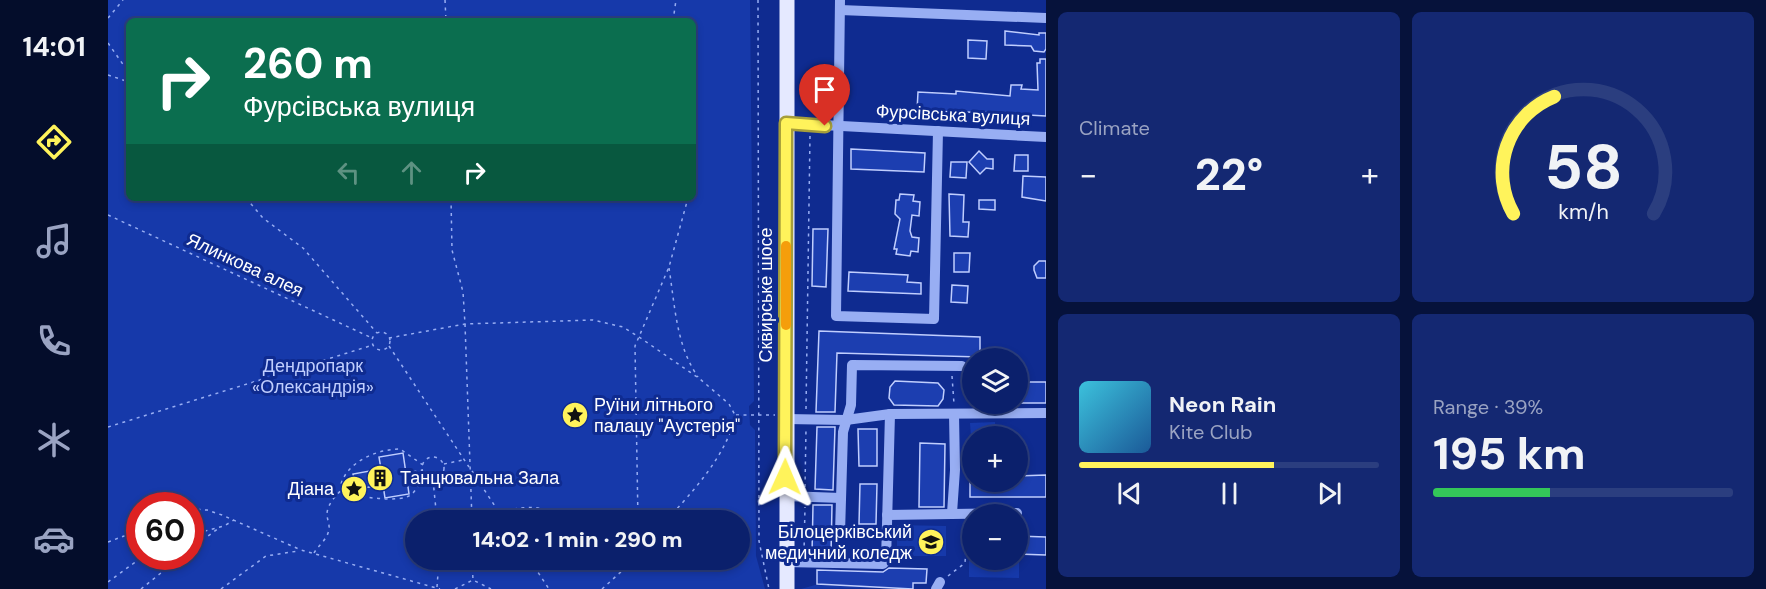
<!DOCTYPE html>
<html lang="en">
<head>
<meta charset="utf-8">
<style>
  :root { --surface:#0b206c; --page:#142872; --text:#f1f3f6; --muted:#9aa3c2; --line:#2b3e7f; --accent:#fff35b }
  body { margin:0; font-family:"DM Sans",sans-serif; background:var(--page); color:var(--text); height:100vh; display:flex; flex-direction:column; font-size:22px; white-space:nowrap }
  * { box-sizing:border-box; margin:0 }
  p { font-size:20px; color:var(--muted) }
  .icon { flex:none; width:33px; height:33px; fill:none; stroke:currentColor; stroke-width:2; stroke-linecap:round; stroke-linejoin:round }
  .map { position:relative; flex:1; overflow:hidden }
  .details { display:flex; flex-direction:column; gap:12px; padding:12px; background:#06123b; width:720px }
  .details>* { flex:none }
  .banner { position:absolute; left:18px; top:18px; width:570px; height:183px; border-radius:9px; box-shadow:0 3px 9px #0003,0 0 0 2px var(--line); background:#0b6e4f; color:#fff; overflow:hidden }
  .buttons { position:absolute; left:854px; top:348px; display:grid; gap:12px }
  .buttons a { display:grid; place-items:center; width:66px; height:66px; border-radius:50%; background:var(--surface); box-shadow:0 3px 9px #0003,0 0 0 2px var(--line); font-size:30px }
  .speed { position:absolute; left:18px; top:492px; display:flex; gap:12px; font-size:30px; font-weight:700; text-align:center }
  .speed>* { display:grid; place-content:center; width:78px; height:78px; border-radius:50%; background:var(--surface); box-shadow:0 3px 9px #0003,0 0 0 2px var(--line); line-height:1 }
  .speed .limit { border:9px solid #d22; background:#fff; color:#111 }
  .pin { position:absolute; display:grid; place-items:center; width:51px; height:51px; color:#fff; margin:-62px -26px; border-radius:50% 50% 50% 0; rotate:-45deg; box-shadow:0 0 6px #0007 }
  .pin .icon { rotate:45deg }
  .me { position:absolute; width:66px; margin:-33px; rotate:1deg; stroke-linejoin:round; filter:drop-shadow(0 0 4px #0008) }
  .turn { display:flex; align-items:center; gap:21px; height:126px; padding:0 18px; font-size:27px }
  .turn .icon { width:78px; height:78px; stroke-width:2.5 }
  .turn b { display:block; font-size:42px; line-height:51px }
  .lanes { display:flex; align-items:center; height:57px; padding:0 18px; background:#0003; justify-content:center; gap:30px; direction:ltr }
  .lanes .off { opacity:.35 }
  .big { font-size:45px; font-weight:800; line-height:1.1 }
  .details .widget { flex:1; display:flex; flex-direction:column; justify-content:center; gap:9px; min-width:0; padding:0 21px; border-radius:9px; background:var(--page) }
  .details .dial { align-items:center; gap:0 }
  .dial svg { height:156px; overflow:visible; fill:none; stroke:var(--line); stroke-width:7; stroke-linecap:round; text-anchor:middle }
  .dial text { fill:var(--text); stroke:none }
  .song { display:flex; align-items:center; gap:18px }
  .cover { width:72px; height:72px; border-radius:9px; background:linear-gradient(135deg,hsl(190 70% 55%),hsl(210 70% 35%)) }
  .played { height:6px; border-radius:3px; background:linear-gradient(90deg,var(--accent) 65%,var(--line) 65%) }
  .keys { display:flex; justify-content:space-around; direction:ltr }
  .heat { display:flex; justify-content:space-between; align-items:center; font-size:33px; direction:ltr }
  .charge { height:9px; border-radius:4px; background:linear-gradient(90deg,#34c759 39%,var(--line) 0) }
  .details .tiles { flex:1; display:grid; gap:12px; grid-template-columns:repeat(2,1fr) }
  .trip { position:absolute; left:297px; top:510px; width:345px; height:60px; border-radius:30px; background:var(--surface); box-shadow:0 3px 9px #0003,0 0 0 2px var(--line); font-weight:800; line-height:60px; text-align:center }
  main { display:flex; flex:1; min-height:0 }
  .tabs { display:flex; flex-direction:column; width:108px; justify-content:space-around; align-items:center; background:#040d2b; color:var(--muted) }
  .tabs .icon { width:42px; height:42px }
  .tabs .active { color:var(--accent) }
  .tabs b { font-size:27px; color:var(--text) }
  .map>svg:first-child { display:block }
  .green { fill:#1639aa; fill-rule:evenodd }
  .building { fill:#1c3eb0; stroke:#c0cefe; stroke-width:1.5 }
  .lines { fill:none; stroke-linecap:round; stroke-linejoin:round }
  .path { stroke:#98aef3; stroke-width:1.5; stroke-dasharray:3 4.5; stroke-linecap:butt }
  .minor { stroke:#98aef3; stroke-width:10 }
  .major { stroke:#e5e9ff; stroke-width:15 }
  .route-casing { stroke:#a69e3b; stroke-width:15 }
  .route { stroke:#fff35b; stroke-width:10 }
  .slow { stroke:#f59e0b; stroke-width:10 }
  .labels { text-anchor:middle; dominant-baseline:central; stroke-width:6; stroke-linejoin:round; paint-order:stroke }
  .street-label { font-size:18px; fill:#fff; stroke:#0f2b90 }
  .park-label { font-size:18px; fill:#c0cefe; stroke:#0f2b90 }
  .poi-label { font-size:18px; fill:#fff; stroke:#0f2b90; text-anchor:start }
</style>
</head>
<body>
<main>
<nav class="tabs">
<b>14:01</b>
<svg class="icon active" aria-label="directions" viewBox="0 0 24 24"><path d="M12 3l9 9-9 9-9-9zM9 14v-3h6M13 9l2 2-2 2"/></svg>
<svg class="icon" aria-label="music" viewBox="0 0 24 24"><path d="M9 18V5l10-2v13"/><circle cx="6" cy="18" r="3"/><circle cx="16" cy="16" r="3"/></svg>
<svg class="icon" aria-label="phone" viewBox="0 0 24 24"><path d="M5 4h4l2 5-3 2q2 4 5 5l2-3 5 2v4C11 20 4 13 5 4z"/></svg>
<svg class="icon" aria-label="climate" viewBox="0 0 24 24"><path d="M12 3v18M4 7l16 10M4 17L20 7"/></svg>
<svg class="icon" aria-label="car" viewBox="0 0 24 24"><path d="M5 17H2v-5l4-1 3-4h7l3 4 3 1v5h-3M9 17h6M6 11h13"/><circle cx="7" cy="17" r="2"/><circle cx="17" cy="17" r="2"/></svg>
</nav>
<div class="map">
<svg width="938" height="589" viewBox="0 0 938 589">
  <rect width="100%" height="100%" fill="#0f2b90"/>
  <g class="green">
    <path d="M0 0H642L646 401 641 406 642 425 647 430 648 556 657 589H0ZM21 21H585V198H21ZM32 506H82V556H32ZM308 520H632V560H308Z"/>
    <path d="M887 422V436L863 437 862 423Z"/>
    <path d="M789 525 838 526V556H789Z"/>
    <path d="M861 561 911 562V578L861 577Z"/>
    <path d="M707 585 773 588 693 589Z"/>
  </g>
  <g class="building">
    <path d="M897 31 931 35V33H938V49L936 52 926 51 923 46 897 45Z"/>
    <path d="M860 40 879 41 878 59 860 58Z"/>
    <path d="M932 59H938V116L920 115V124L908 123V116H901V113L809 111 810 92 848 94V91L902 96 903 85H914L913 89 930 90 929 63H932Z"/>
    <path d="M743 149 817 153 816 172 743 169Z"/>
    <path d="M871 151 879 159H885V169L878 168 872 174 861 162Z"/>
    <path d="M907 155H920V171H906Z"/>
    <path d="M843 162H859L858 178 842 177Z"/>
    <path d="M915 176 938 177V201L914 197Z"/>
    <path d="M792 194 806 195 805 201 812 202 811 216 804 215 802 231 804 237 811 238 810 252 803 251 802 256 788 254 789 249H786L792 219 787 214 788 200H791Z"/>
    <path d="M841 194 856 195 855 222H861L860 237 842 236Z"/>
    <path d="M871 200H887V210L871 209Z"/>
    <path d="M705 229H720L718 287 704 286Z"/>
    <path d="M846 253H862L861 272H846Z"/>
    <path d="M931 261H938V278H929L926 270V266Z"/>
    <path d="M741 272 800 275 799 282 813 283V294L740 291Z"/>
    <path d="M844 285 860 286 859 303 843 302Z"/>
    <path d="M711 331 872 337V357L729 353 727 412H708Z"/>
    <path d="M787 381 830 383 836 390 835 399 830 406 786 405 781 398 782 387Z"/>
    <rect x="909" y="382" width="29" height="21"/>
    <path d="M709 427H727L725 490 707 489Z"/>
    <path d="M750 429H769V466H751Z"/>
    <path d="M812 443 837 444 836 507H811Z"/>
    <path d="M295 453 301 494 277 498 275 485 248 489 245 474 273 469 271 457Z"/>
    <path d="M938 475V497H862V482H909V476Z"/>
    <path d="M752 484H769L768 524H751Z"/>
    <path d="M705 505H724L723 555 704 554Z"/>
    <path d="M909 536 938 537V555L909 554Z"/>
    <path d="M781 568 819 569 818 583H805V589L709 584V570L775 572Z"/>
  </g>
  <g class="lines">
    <g class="path">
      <path d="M337 0 338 21"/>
      <path d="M650 0 651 541 661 589"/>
      <path d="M0 18 15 0"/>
      <path d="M565 21 568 0"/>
      <path d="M0 43 21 73"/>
      <path d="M0 75 21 82"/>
      <path d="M138 198 155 218 195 248 269 333"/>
      <path d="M343 198 344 250 355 292 357 324 364 520"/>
      <path d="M0 215 264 338"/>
      <path d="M561 268C567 306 568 345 590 377"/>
      <circle cx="273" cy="341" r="9"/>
      <path d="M281 338 357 324 485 320 515 327 531 337 592 379 621 404 627 415C620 454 585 491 559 520"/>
      <path d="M281 346 361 467"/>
      <path d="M844 376 846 404"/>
      <path d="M698 409 702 135"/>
      <path d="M628 415H667"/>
      <path d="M0 427 265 345"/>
      <circle cx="325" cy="468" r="11"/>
      <path d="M336 464 355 460"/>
      <path d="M315 465 292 449C270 449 240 461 233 484L235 490C244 497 294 504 304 494 309 489 313 481 317 475"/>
      <path d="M364 471 396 520"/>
      <path d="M298 473 315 470"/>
      <path d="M325 480 329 520"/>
      <path d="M697 487 698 429"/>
      <path d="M82 509 99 510 114 515 193 550 332 589"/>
      <path d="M391 511C416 508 435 502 455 520"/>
      <path d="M409 520 425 507"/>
      <path d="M530 520 527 346 561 267 580 198"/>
      <path d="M82 535 116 526 126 520"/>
      <path d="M0 542 32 530"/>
      <path d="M82 549 111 528"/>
      <path d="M206 553C210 546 218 540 220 533 223 525 219 521 219 514 219 502 236 485 247 482"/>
      <path d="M696 553 697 507"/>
      <path d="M364 560 365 580"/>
      <path d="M422 560 441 589"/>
      <path d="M840 576 857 563 859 533 864 530"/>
      <path d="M0 582 26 563 41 556"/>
      <path d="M329 587 331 560"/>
      <path d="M33 589 74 556"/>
      <path d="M113 589 158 556 190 551"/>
      <path d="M347 589 365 580 383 589"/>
      <path d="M494 589 526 560"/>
    </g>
    <g class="minor">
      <path d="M732 0 728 316 826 319 830 131"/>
      <path d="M732 10 938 18"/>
      <path d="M678 123 938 137"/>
      <path d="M678 419 738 420 782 414 938 413"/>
      <path d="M677 496 733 498"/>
      <path d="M844 513 847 470 846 414"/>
      <path d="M779 515 909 513"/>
      <path d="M732 533 735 432 743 405 744 365 854 366"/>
      <path d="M677 562 775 564 778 561 782 414"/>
      <path d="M828 589 832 582"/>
    </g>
    <path class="major" d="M679 0V589"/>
  </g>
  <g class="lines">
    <defs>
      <path id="route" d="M677 477 678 123 717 126"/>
    </defs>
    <use href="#route" class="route-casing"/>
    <use href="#route" class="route"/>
    <path class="slow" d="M678 246V325"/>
  </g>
  <defs>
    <symbol id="sight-disc" viewBox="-11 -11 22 22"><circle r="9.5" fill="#fff35b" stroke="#0f2b90"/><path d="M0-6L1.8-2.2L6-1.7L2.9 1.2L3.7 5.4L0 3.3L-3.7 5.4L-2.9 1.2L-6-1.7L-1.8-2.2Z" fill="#111"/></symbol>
    <symbol id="building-disc" viewBox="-11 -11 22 22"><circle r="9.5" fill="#fff35b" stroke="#0f2b90"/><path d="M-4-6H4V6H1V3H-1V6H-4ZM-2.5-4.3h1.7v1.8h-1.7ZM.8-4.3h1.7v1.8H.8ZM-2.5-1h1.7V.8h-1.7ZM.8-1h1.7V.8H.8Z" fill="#111"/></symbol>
    <symbol id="university-disc" viewBox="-11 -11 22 22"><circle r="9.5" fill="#fff35b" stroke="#0f2b90"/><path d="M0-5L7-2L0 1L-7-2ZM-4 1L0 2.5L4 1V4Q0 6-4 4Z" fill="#111"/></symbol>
  </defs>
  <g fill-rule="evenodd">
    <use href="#sight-disc" x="452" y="400" width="30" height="30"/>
    <use href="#building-disc" x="257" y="463" width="30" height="30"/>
    <use href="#sight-disc" x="231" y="474" width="30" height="30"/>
    <use href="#university-disc" x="808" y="527" width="30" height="30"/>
  </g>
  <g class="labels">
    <g class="street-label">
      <text transform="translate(845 115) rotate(3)">Фурсівська вулиця</text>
      <text transform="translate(137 265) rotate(25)">Ялинкова алея</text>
      <text transform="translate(658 295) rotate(-90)">Сквирське шосе</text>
    </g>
    <g class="park-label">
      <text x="205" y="366">Дендропарк<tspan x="205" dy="21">«Олександрія»</tspan></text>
    </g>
    <g class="poi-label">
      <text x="486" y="405">Руїни літнього<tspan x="486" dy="21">палацу "Аустерія"</tspan></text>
      <text x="292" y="478">Танцювальна Зала</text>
      <text x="226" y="489" text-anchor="end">Діана</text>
      <text x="804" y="532" text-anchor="end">Білоцерківський<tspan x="804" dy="21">медичний коледж</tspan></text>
    </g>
  </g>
</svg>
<div class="buttons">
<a><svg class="icon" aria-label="layers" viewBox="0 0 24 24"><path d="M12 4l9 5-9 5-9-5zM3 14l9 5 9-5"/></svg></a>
<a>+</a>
<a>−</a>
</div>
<div class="speed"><div class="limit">60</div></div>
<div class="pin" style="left:717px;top:126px;background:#d93025"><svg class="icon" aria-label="arrive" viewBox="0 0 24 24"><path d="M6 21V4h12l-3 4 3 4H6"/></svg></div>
<svg class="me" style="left:677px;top:477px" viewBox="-20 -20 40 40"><path d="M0-17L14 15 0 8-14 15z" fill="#fff35b" stroke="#fff" stroke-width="4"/></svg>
<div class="trip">14:02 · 1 min · 290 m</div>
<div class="banner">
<div class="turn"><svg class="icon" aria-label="right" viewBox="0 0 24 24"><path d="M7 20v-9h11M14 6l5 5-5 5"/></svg><div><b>260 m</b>Фурсівська вулиця</div></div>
<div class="lanes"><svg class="icon off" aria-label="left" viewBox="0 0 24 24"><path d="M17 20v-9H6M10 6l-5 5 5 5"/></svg><svg class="icon off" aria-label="ahead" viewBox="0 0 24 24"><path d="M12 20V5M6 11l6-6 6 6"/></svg><svg class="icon" aria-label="right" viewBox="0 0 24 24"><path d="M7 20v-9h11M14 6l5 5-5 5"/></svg></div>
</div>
</div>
<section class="details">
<div class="tiles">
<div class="widget"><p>Climate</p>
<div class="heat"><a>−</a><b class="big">22°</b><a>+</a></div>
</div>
<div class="widget dial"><svg viewBox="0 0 100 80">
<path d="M14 69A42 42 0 1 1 86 69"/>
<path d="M14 69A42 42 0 0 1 35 9" stroke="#fff35b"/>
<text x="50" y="56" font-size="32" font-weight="700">58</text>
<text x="50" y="72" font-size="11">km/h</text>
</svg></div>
<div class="widget">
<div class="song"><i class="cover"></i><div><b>Neon Rain</b><p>Kite Club</p></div></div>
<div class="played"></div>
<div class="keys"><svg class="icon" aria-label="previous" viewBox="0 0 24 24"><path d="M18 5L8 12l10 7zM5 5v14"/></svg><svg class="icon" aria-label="pause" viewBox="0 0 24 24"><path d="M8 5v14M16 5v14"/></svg><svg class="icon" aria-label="next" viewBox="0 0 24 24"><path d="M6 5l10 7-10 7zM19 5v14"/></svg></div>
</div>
<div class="widget"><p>Range · 39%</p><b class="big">195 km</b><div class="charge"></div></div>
</div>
</section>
</main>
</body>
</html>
